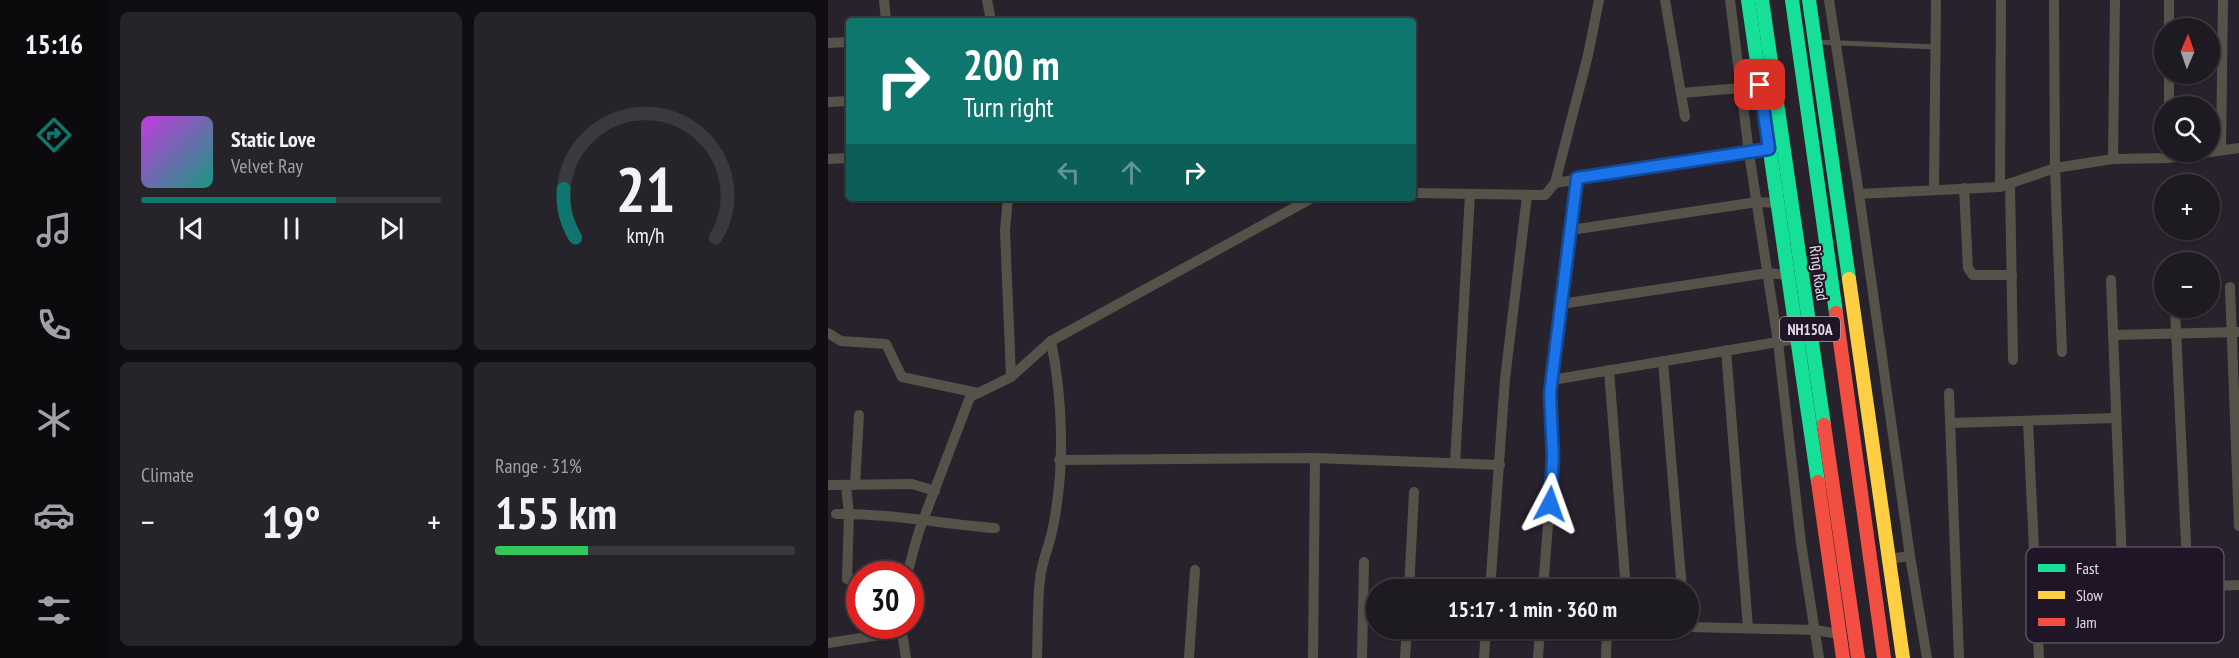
<!DOCTYPE html>
<html lang="en">
<head>
<meta charset="utf-8">
<style>
  :root { --surface:#1e1a21; --page:#26232a; --text:#f1f3f6; --muted:#a1a1a5; --line:#3c383f; --accent:#0f766e }
  body { margin:0; font-family:"PT Sans Narrow",sans-serif; background:var(--page); color:var(--text); height:100vh; display:flex; flex-direction:column; font-size:22px; white-space:nowrap }
  * { box-sizing:border-box; margin:0 }
  p { font-size:20px; color:var(--muted) }
  .icon { flex:none; width:33px; height:33px; fill:none; stroke:currentColor; stroke-width:2; stroke-linecap:round; stroke-linejoin:round }
  .map { position:relative; flex:1; overflow:hidden }
  .details { display:flex; flex-direction:column; gap:12px; padding:12px; background:#100e12; width:720px }
  .details>* { flex:none }
  .guide { position:absolute; left:18px; top:18px; width:570px; height:183px; border-radius:6px; box-shadow:0 2px 4px #0004,0 0 0 2px var(--line); background:#0f766e; color:#fff; overflow:hidden }
  .needle { width:39px; rotate:2deg }
  .fabs { position:absolute; left:1326px; top:18px; display:grid; gap:12px }
  .fabs a { display:grid; place-items:center; width:66px; height:66px; border-radius:50%; background:var(--surface); box-shadow:0 2px 4px #0004,0 0 0 2px var(--line); font-size:30px }
  .speed { position:absolute; left:18px; top:561px; display:flex; gap:12px; font-size:30px; font-weight:700; text-align:center }
  .speed>* { display:grid; place-content:center; width:78px; height:78px; border-radius:50%; background:var(--surface); box-shadow:0 2px 4px #0004,0 0 0 2px var(--line); line-height:1 }
  .speed .limit { border:9px solid #d22; background:#fff; color:#111 }
  .pin { position:absolute; display:grid; place-items:center; width:51px; height:51px; color:#fff; margin:-26px; border-radius:12px; box-shadow:0 3px 9px #0006 }
  .me { position:absolute; width:66px; margin:-33px; rotate:4deg; stroke-linejoin:round; filter:drop-shadow(0 0 4px #0008) }
  .turn { display:flex; align-items:center; gap:21px; height:126px; padding:0 18px; font-size:27px }
  .turn .icon { width:78px; height:78px; stroke-width:2.5 }
  .turn b { display:block; font-size:42px; line-height:51px }
  .lanes { display:flex; align-items:center; height:57px; padding:0 18px; background:#0003; justify-content:center; gap:30px; direction:ltr }
  .lanes .off { opacity:.35 }
  .big { font-size:45px; font-weight:600; line-height:1.1 }
  .details .card { flex:1; display:flex; flex-direction:column; justify-content:center; gap:9px; min-width:0; padding:0 21px; border-radius:9px; background:var(--page) }
  .details .dial { align-items:center; gap:0 }
  .dial svg { height:156px; overflow:visible; fill:none; stroke:var(--line); stroke-width:7; stroke-linecap:round; text-anchor:middle }
  .dial text { fill:var(--text); stroke:none }
  .song { display:flex; align-items:center; gap:18px }
  .cover { width:72px; height:72px; border-radius:9px; background:linear-gradient(135deg,hsl(290 70% 55%),hsl(170 70% 35%)) }
  .played { height:6px; border-radius:3px; background:linear-gradient(90deg,var(--accent) 65%,var(--line) 65%) }
  .keys { display:flex; justify-content:space-around; direction:ltr }
  .heat { display:flex; justify-content:space-between; align-items:center; font-size:33px; direction:ltr }
  .charge { height:9px; border-radius:4px; background:linear-gradient(90deg,#34c759 31%,var(--line) 0) }
  .details .tiles { flex:1; display:grid; gap:12px; grid-template-columns:repeat(2,1fr) }
  .trip { position:absolute; left:538px; top:579px; width:333px; height:60px; border-radius:30px; background:var(--surface); box-shadow:0 2px 4px #0004,0 0 0 2px var(--line); font-weight:600; line-height:60px; text-align:center }
  main { display:flex; flex:1; min-height:0 }
  .dock { display:flex; flex-direction:column; width:108px; justify-content:space-around; align-items:center; background:#0c0a0d; color:var(--muted) }
  .dock .icon { width:42px; height:42px }
  .dock .current { color:var(--accent) }
  .dock b { font-size:27px; color:var(--text) }
  .map>svg:first-child { display:block }
  .lines { fill:none; stroke-linecap:round; stroke-linejoin:round }
  .lane { stroke:#555349; stroke-width:5 }
  .street { stroke:#555349; stroke-width:10 }
  .fast { stroke:#16e098; stroke-width:14 }
  .slow { stroke:#ffcf43; stroke-width:14 }
  .jam { stroke:#f24e42; stroke-width:14 }
  .route-casing { stroke:#114b97; stroke-width:15 }
  .route { stroke:#1a73e8; stroke-width:10 }
  .labels { text-anchor:middle; dominant-baseline:central; stroke-width:4.5; stroke-linejoin:round; paint-order:stroke }
  .shield { fill:#1f1526; stroke:#a79fac; stroke-width:1.5 }
  .shield-label { font-size:15px; font-weight:bold; fill:#e1dae6 }
  .street-label { font-size:16px; fill:#e1dae6; stroke:#1f1526 }
  .key { fill:#1f1526; stroke:#595060; stroke-width:1.5 }
  .key-label { font-size:16px; fill:#e1dae6 }
</style>
</head>
<body>
<main>
<nav class="dock">
<b>15:16</b>
<svg class="icon current" aria-label="directions" viewBox="0 0 24 24"><path d="M12 3l9 9-9 9-9-9zM9 14v-3h6M13 9l2 2-2 2"/></svg>
<svg class="icon" aria-label="music" viewBox="0 0 24 24"><path d="M9 18V5l10-2v13"/><circle cx="6" cy="18" r="3"/><circle cx="16" cy="16" r="3"/></svg>
<svg class="icon" aria-label="phone" viewBox="0 0 24 24"><path d="M5 4h4l2 5-3 2q2 4 5 5l2-3 5 2v4C11 20 4 13 5 4z"/></svg>
<svg class="icon" aria-label="climate" viewBox="0 0 24 24"><path d="M12 3v18M4 7l16 10M4 17L20 7"/></svg>
<svg class="icon" aria-label="car" viewBox="0 0 24 24"><path d="M5 17H2v-5l4-1 3-4h7l3 4 3 1v5h-3M9 17h6M6 11h13"/><circle cx="7" cy="17" r="2"/><circle cx="17" cy="17" r="2"/></svg>
<svg class="icon" aria-label="filters" viewBox="0 0 24 24"><path d="M4 7h16M4 17h16"/><circle cx="9" cy="7" r="2"/><circle cx="15" cy="17" r="2"/></svg>
</nav>
<section class="details">
<div class="tiles">
<div class="card">
<div class="song"><i class="cover"></i><div><b>Static Love</b><p>Velvet Ray</p></div></div>
<div class="played"></div>
<div class="keys"><svg class="icon" aria-label="previous" viewBox="0 0 24 24"><path d="M18 5L8 12l10 7zM5 5v14"/></svg><svg class="icon" aria-label="pause" viewBox="0 0 24 24"><path d="M8 5v14M16 5v14"/></svg><svg class="icon" aria-label="next" viewBox="0 0 24 24"><path d="M6 5l10 7-10 7zM19 5v14"/></svg></div>
</div>
<div class="card dial"><svg viewBox="0 0 100 80">
<path d="M14 69A42 42 0 1 1 86 69"/>
<path d="M14 69A42 42 0 0 1 8 44" stroke="#0f766e"/>
<text x="50" y="56" font-size="32" font-weight="700">21</text>
<text x="50" y="72" font-size="11">km/h</text>
</svg></div>
<div class="card"><p>Climate</p>
<div class="heat"><a>−</a><b class="big">19°</b><a>+</a></div>
</div>
<div class="card"><p>Range · 31%</p><b class="big">155 km</b><div class="charge"></div></div>
</div>
</section>
<div class="map">
<svg width="1411" height="658" viewBox="0 0 1411 658">
  <rect width="100%" height="100%" fill="#28222c"/>
  <g class="lines">
    <path class="lane" d="M990 42 1108 47"/>
    <g class="street">
      <path d="M56 0 58 21"/>
      <path d="M159 0 163 21"/>
      <path d="M837 0 857 117"/>
      <path d="M902 0 921 153 950 342 973 543 991 658"/>
      <path d="M1001 0 1031 194 1082 556 1060 559"/>
      <path d="M1341 28V0"/>
      <path d="M0 43 21 42"/>
      <path d="M853 93 913 88"/>
      <path d="M0 102 21 101"/>
      <path d="M1341 106V74"/>
      <path d="M1393 150 1395 0"/>
      <path d="M0 159 21 158"/>
      <path d="M1285 159 1287 0"/>
      <path d="M727 183 941 149"/>
      <path d="M1182 183 1185 360"/>
      <path d="M1172 187 1173 0"/>
      <path d="M1136 188 1140 268 1145 275H1184"/>
      <path d="M1106 189 1108 0"/>
      <path d="M585 193 717 195 727 183 760 55 771 0"/>
      <path d="M1031 194 1172 187 1227 168 1226 0"/>
      <path d="M180 198 177 230 183 377"/>
      <path d="M743 230 929 202 949 203"/>
      <path d="M1283 280 1295 590"/>
      <path d="M1402 287 1411 526"/>
      <path d="M733 304 940 273 959 275"/>
      <path d="M1347 308 1360 587"/>
      <path d="M0 333 13 341 58 344 74 377 150 393"/>
      <path d="M1285 335 1411 332"/>
      <path d="M898 350 920 628"/>
      <path d="M1234 352 1227 168 1285 159 1340 158 1411 148"/>
      <path d="M835 361 854 590"/>
      <path d="M781 370 798 590"/>
      <path d="M724 380 968 339"/>
      <path d="M1121 393 1131 658"/>
      <path d="M1200 421 1211 658"/>
      <path d="M1123 423 1287 418"/>
      <path d="M231 460 487 458 672 465"/>
      <path d="M627 463 642 194"/>
      <path d="M0 485 84 484 107 491"/>
      <path d="M18 485 21 514 19 579 32 580"/>
      <path d="M27 485 31 415"/>
      <path d="M8 514C61 513 114 524 167 528"/>
      <path d="M1082 556 1099 658"/>
      <path d="M79 574 91 531 142 397 183 377 223 341 484 198"/>
      <path d="M581 590 586 492"/>
      <path d="M662 590 677 379 699 196"/>
      <path d="M715 590 725 458 722 393 749 178"/>
      <path d="M1210 593 1411 585"/>
      <path d="M73 626 78 658"/>
      <path d="M861 627 987 630 1011 634"/>
      <path d="M0 643 72 632"/>
      <path d="M209 658C210 632 209 606 212 580 213 562 222 545 225 527 237 468 235 400 223 341"/>
      <path d="M361 658 367 570"/>
      <path d="M485 658 487 458"/>
      <path d="M534 658 536 562"/>
      <path d="M577 658 579 628"/>
      <path d="M656 658 658 628"/>
      <path d="M710 658 712 628"/>
      <path d="M778 658 779 628"/>
    </g>
    <g class="fast">
      <path d="M920 0 990 482"/>
      <path d="M934 0 996 425"/>
      <path d="M964 0 1008 313"/>
      <path d="M981 0 1021 279"/>
    </g>
    <path class="slow" d="M1021 279 1075 658"/>
    <g class="jam">
      <path d="M1008 313 1056 658"/>
      <path d="M996 425 1030 658"/>
      <path d="M990 482 1015 658"/>
    </g>
  </g>
  <g class="lines">
    <defs>
      <path id="route" d="M722 504 725 458 722 393 749 178 941 149 932 85"/>
    </defs>
    <use href="#route" class="route-casing"/>
    <use href="#route" class="route"/>
  </g>
  <g class="labels">
    <rect class="shield" x="952" y="317" width="60" height="24" rx="4.5"/>
    <g class="shield-label">
      <text x="982" y="329">NH150A</text>
    </g>
    <g class="street-label">
      <text transform="translate(991 273) rotate(82)">Ring Road</text>
    </g>
  </g>
  <rect x="1198" y="547" width="198" height="96" rx="9" class="key"/>
  <rect x="1210" y="564" width="27" height="8" fill="#16e098"/>
  <rect x="1210" y="591" width="27" height="8" fill="#ffcf43"/>
  <rect x="1210" y="618" width="27" height="8" fill="#f24e42"/>
  <g class="key-label">
    <text x="1248" y="574">Fast</text>
    <text x="1248" y="601">Slow</text>
    <text x="1248" y="628">Jam</text>
  </g>
</svg>
<div class="fabs">
<a><svg class="needle" viewBox="-14 -14 28 28"><path d="M0-13l5 13h-10z" fill="#e53935"/><path d="M0 13l5-13h-10z" fill="#a1a1a5"/></svg></a>
<a><svg class="icon" aria-label="search" viewBox="0 0 24 24"><circle cx="10" cy="10" r="6"/><path d="M15 15l6 6"/></svg></a>
<a>+</a>
<a>−</a>
</div>
<div class="speed"><div class="limit">30</div></div>
<div class="pin" style="left:932px;top:85px;background:#d93025"><svg class="icon" aria-label="arrive" viewBox="0 0 24 24"><path d="M6 21V4h12l-3 4 3 4H6"/></svg></div>
<svg class="me" style="left:722px;top:504px" viewBox="-20 -20 40 40"><path d="M0-17L14 15 0 8-14 15z" fill="#1a73e8" stroke="#fff" stroke-width="4"/></svg>
<div class="trip">15:17 · 1 min · 360 m</div>
<div class="guide">
<div class="turn"><svg class="icon" aria-label="right" viewBox="0 0 24 24"><path d="M7 20v-9h11M14 6l5 5-5 5"/></svg><div><b>200 m</b>Turn right</div></div>
<div class="lanes"><svg class="icon off" aria-label="left" viewBox="0 0 24 24"><path d="M17 20v-9H6M10 6l-5 5 5 5"/></svg><svg class="icon off" aria-label="ahead" viewBox="0 0 24 24"><path d="M12 20V5M6 11l6-6 6 6"/></svg><svg class="icon" aria-label="right" viewBox="0 0 24 24"><path d="M7 20v-9h11M14 6l5 5-5 5"/></svg></div>
</div>
</div>
</main>
</body>
</html>
